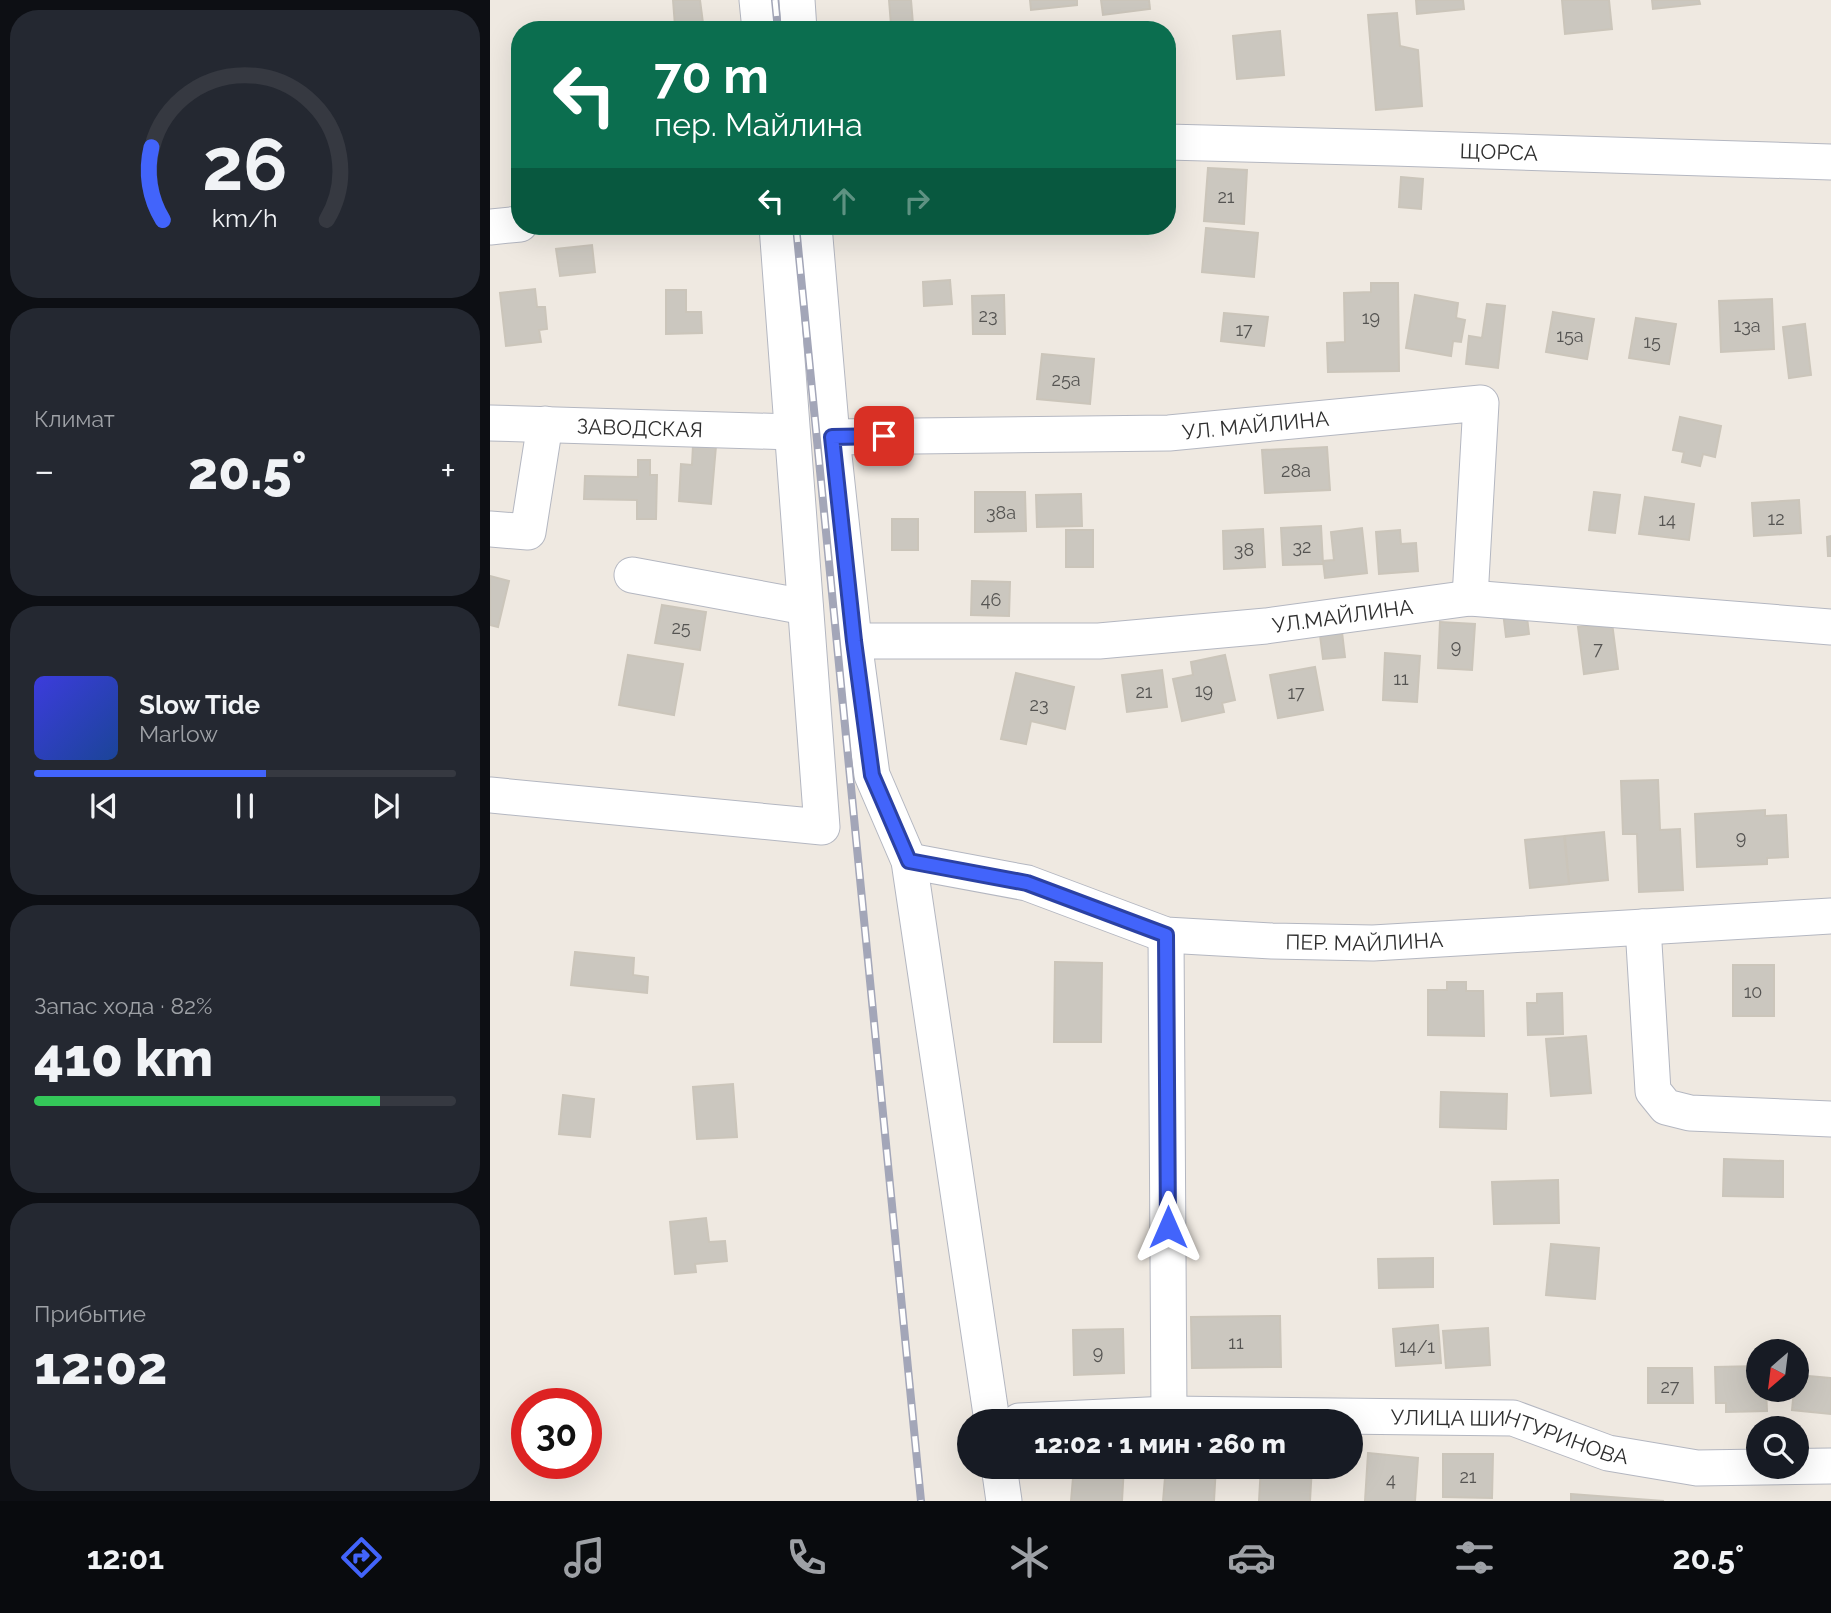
<!DOCTYPE html>
<html lang="ru">
<head>
<meta charset="utf-8">
<style>
  :root { --surface:#171b24; --page:#242831; --text:#f1f3f6; --muted:#9ea1a6; --line:#363941; --accent:#4264fb }
  body { margin:0; font-family:Raleway,sans-serif; background:var(--page); color:var(--text); height:100vh; display:flex; flex-direction:column; font-size:26px; white-space:nowrap }
  * { box-sizing:border-box; margin:0 }
  p { font-size:23px; color:var(--muted) }
  .icon { flex:none; width:38px; height:38px; fill:none; stroke:currentColor; stroke-width:2; stroke-linecap:round; stroke-linejoin:round }
  .map { position:relative; flex:1; overflow:hidden }
  .panel { display:flex; flex-direction:column; gap:10px; padding:10px; background:#0d0f14; width:490px }
  .panel>* { flex:none }
  .banner { position:absolute; left:21px; top:21px; width:665px; height:214px; border-radius:28px; box-shadow:0 7px 28px #0002; background:#0b6e4f; color:#fff; overflow:hidden }
  .needle { width:46px; rotate:208deg }
  .fabs { position:absolute; left:1256px; top:1339px; display:grid; gap:14px }
  .fabs a { display:grid; place-items:center; width:63px; height:63px; border-radius:50%; background:var(--surface); box-shadow:0 7px 28px #0002; font-size:35px }
  .speed { position:absolute; left:21px; top:1388px; display:flex; gap:14px; font-size:35px; font-weight:700; text-align:center }
  .speed>* { display:grid; place-content:center; width:91px; height:91px; border-radius:50%; background:var(--surface); box-shadow:0 7px 28px #0002; line-height:1 }
  .speed .limit { border:10px solid #d22; background:#fff; color:#111 }
  .pin { position:absolute; display:grid; place-items:center; width:60px; height:60px; color:#fff; margin:-30px; border-radius:14px; box-shadow:0 4px 10px #0006 }
  .me { position:absolute; width:77px; margin:-38px; rotate:0deg; stroke-linejoin:round; filter:drop-shadow(0 0 5px #0008) }
  .turn { display:flex; align-items:center; gap:24px; height:147px; padding:0 28px; font-size:32px }
  .turn .icon { width:91px; height:91px; stroke-width:2.5 }
  .turn b { display:block; font-size:49px; line-height:60px }
  .lanes { display:flex; align-items:center; height:66px; padding:0 28px; background:#0003; justify-content:center; gap:35px; direction:ltr }
  .lanes .off { opacity:.35 }
  .big { font-size:52px; font-weight:800; line-height:1.1 }
  .panel .card { flex:1; display:flex; flex-direction:column; justify-content:center; gap:10px; min-width:0; padding:0 24px; border-radius:28px; background:var(--page) }
  .panel .dial { align-items:center; gap:0 }
  .dial svg { height:182px; overflow:visible; fill:none; stroke:var(--line); stroke-width:7; stroke-linecap:round; text-anchor:middle }
  .dial text { fill:var(--text); stroke:none }
  .song { display:flex; align-items:center; gap:21px }
  .cover { width:84px; height:84px; border-radius:10px; background:linear-gradient(135deg,hsl(240 70% 55%),hsl(220 70% 35%)) }
  .played { height:7px; border-radius:4px; background:linear-gradient(90deg,var(--accent) 55%,var(--line) 55%) }
  .keys { display:flex; justify-content:space-around; direction:ltr }
  .heat { display:flex; justify-content:space-between; align-items:center; font-size:38px; direction:ltr }
  .charge { height:10px; border-radius:5px; background:linear-gradient(90deg,#34c759 82%,var(--line) 0) }
  .trip { position:absolute; left:467px; top:1409px; width:406px; height:70px; border-radius:35px; background:var(--surface); box-shadow:0 7px 28px #0002; font-weight:800; line-height:70px; text-align:center }
  .menu { display:flex; height:112px; justify-content:space-around; align-items:center; background:#090b0e; color:var(--muted) }
  .menu .icon { width:49px; height:49px }
  .menu .current { color:var(--accent) }
  .menu b { font-size:32px; color:var(--text) }
  main { display:flex; flex:1; min-height:0 }
  .map>svg:first-child { display:block }
  .building { fill:#cbc7bf; stroke:#cbc5ba; stroke-width:2 }
  .lines { fill:none; stroke-linecap:round; stroke-linejoin:round }
  .minor-casing { stroke:#b4b7c1; stroke-width:37 }
  .minor { stroke:#fff; stroke-width:35 }
  .rail-casing { stroke:#a3a6b8; stroke-width:8 }
  .rail { stroke:#fff; stroke-width:5; stroke-dasharray:16; stroke-linecap:butt }
  .route-casing { stroke:#2b41a3; stroke-width:18 }
  .route { stroke:#4264fb; stroke-width:12 }
  .labels { text-anchor:middle; dominant-baseline:central; stroke-width:7; stroke-linejoin:round; paint-order:stroke }
  .number-label { font-size:18px; fill:#555452 }
  .street-label { font-size:21px; fill:#2e2e2e; stroke:#fff }
</style>
</head>
<body>
<main>
<section class="panel">
<div class="card dial"><svg viewBox="0 0 100 80">
<path d="M14 69A42 42 0 1 1 86 69"/>
<path d="M14 69A42 42 0 0 1 9 37" stroke="#4264fb"/>
<text x="50" y="56" font-size="32" font-weight="700">26</text>
<text x="50" y="72" font-size="11">km/h</text>
</svg></div>
<div class="card"><p>Климат</p>
<div class="heat"><a>−</a><b class="big">20.5°</b><a>+</a></div>
</div>
<div class="card">
<div class="song"><i class="cover"></i><div><b>Slow Tide</b><p>Marlow</p></div></div>
<div class="played"></div>
<div class="keys"><svg class="icon" aria-label="previous" viewBox="0 0 24 24"><path d="M18 5L8 12l10 7zM5 5v14"/></svg><svg class="icon" aria-label="pause" viewBox="0 0 24 24"><path d="M8 5v14M16 5v14"/></svg><svg class="icon" aria-label="next" viewBox="0 0 24 24"><path d="M6 5l10 7-10 7zM19 5v14"/></svg></div>
</div>
<div class="card"><p>Запас хода · 82%</p><b class="big">410 km</b><div class="charge"></div></div>
<div class="card"><p>Прибытие</p><b class="big">12:02</b></div>
</section>
<div class="map">
<svg width="1341" height="1501" viewBox="0 0 1341 1501">
  <rect width="100%" height="100%" fill="#efe9e1"/>
  <g class="building">
    <path d="M183 0H210L213 23 185 26Z"/>
    <path d="M399 0H421L423 24 401 25Z"/>
    <path d="M540 0H587V5L541 10Z"/>
    <path d="M611 0H659L660 9 613 15Z"/>
    <path d="M926 0H973L974 9 927 14Z"/>
    <path d="M1072 0H1119L1122 29 1075 34Z"/>
    <path d="M1162 0H1209L1210 4 1163 9Z"/>
    <path d="M907 13 910 46 928 50 932 106 886 110 878 15Z"/>
    <path d="M790 31 794 75 747 79 743 36Z"/>
    <path d="M28 107H30V133L27 132Z"/>
    <path d="M718 168 757 170 754 224 714 221Z"/>
    <path d="M911 177 933 179 931 209 909 207Z"/>
    <path d="M716 228 768 233 764 277 712 272Z"/>
    <path d="M102 245 105 272 70 276 66 249Z"/>
    <path d="M460 280 462 304 434 306 433 282Z"/>
    <path d="M881 283H908L909 371 838 372 837 343 855 342 854 293 881 292Z"/>
    <path d="M45 289 47 307H55L57 329 49 330 51 342 16 346 10 293Z"/>
    <path d="M176 290H196V312H211L212 333 176 334Z"/>
    <path d="M514 295 515 334H483L482 296Z"/>
    <path d="M925 295 968 303 966 318 975 320 971 342 963 341 961 356 916 348Z"/>
    <path d="M1282 299 1284 349 1231 352 1229 301Z"/>
    <path d="M997 304 1015 306 1008 368 976 364 979 336 992 338Z"/>
    <path d="M1063 312 1104 319 1097 359 1056 352Z"/>
    <path d="M734 313 778 317 774 346 731 341Z"/>
    <path d="M1146 318 1186 324 1179 364 1139 358Z"/>
    <path d="M1315 324 1321 375 1299 378 1293 327Z"/>
    <path d="M552 354 604 359 600 404 547 399Z"/>
    <path d="M1190 417 1231 426 1225 457 1213 454 1210 466 1192 462 1194 452 1183 450Z"/>
    <path d="M203 445 226 446 221 504 189 501 191 464 202 465Z"/>
    <path d="M837 447 840 490 775 493 772 450Z"/>
    <path d="M148 460H160V475H167L166 519H147V500L94 499 95 476 148 477Z"/>
    <path d="M485 492H535L536 531 485 532Z"/>
    <path d="M1104 492 1130 495 1125 533 1099 530Z"/>
    <path d="M591 494 592 526 547 527 546 495Z"/>
    <path d="M1155 497 1204 504 1199 540 1149 534Z"/>
    <path d="M1309 500 1311 533 1264 536 1262 503Z"/>
    <rect x="402" y="519" width="26" height="31"/>
    <path d="M831 526 833 564 793 565 791 528Z"/>
    <path d="M872 528 877 573 835 578 833 561 844 560 841 532Z"/>
    <path d="M773 529 775 567 734 569 733 531Z"/>
    <rect x="576" y="530" width="27" height="37"/>
    <path d="M910 530 911 544 926 543 928 571 889 574 886 532Z"/>
    <path d="M1341 536V556H1338L1337 537Z"/>
    <path d="M0 576 19 581 8 627 0 625Z"/>
    <path d="M482 581 520 582 519 616 481 615Z"/>
    <path d="M172 605 216 612 210 650 165 643Z"/>
    <path d="M1036 609 1039 634 1016 637 1013 612Z"/>
    <path d="M950 622 985 624 982 670 948 668Z"/>
    <path d="M1122 623 1128 669 1094 674 1088 627Z"/>
    <path d="M852 632 855 657 833 659 830 635Z"/>
    <path d="M895 653 930 656 927 702 893 700Z"/>
    <path d="M138 655 193 664 184 715 129 705Z"/>
    <path d="M735 655 745 700 732 703 734 712 692 721 683 679 703 675 701 662Z"/>
    <path d="M825 667 833 710 788 718 780 675Z"/>
    <path d="M672 670 677 707 637 712 632 675Z"/>
    <path d="M526 673 584 687 575 729 541 721 536 744 511 739Z"/>
    <path d="M1168 780 1170 830 1190 829 1193 890 1149 892 1147 834H1133L1131 781Z"/>
    <path d="M1275 810V816L1296 815 1298 857 1277 858V864L1207 867 1205 814Z"/>
    <path d="M1114 832 1118 880 1079 884 1075 836Z"/>
    <path d="M1074 836 1079 884 1040 888 1035 840Z"/>
    <path d="M85 952 144 958 143 975 158 977 157 993 81 985Z"/>
    <path d="M565 962 612 963 611 1042H564Z"/>
    <rect x="1243" y="965" width="41" height="51"/>
    <path d="M957 982H976V991H993L994 1036 938 1035V990H957Z"/>
    <path d="M1072 993 1073 1034 1038 1035 1037 1003H1047V994Z"/>
    <path d="M1096 1036 1101 1093 1061 1096 1056 1039Z"/>
    <path d="M243 1084 247 1137 207 1139 203 1087Z"/>
    <path d="M951 1092 1017 1094 1016 1129 950 1127Z"/>
    <path d="M73 1095 104 1099 100 1137 69 1134Z"/>
    <path d="M1234 1159 1293 1161V1197L1233 1196Z"/>
    <path d="M1068 1180 1069 1223 1004 1224 1002 1182Z"/>
    <path d="M216 1218 219 1242 235 1241 237 1261 205 1264 206 1272 185 1274 180 1222Z"/>
    <path d="M1061 1244 1109 1248 1105 1299 1056 1295Z"/>
    <path d="M943 1258V1287L889 1288 888 1259Z"/>
    <path d="M790 1316 791 1367 702 1368 701 1317Z"/>
    <path d="M948 1325 951 1363 906 1366 903 1329Z"/>
    <path d="M998 1328 1000 1365 956 1368 953 1331Z"/>
    <path d="M633 1329 634 1373 584 1375 583 1330Z"/>
    <path d="M1269 1366V1390H1276L1277 1411 1236 1412V1403H1226L1225 1367Z"/>
    <path d="M1158 1368H1202L1203 1403H1158Z"/>
    <path d="M1307 1375 1341 1378V1414L1302 1410 1304 1390H1307Z"/>
    <path d="M878 1453 928 1458 925 1501H875Z"/>
    <path d="M953 1454H1003L1002 1498 953 1497Z"/>
    <path d="M584 1466H634L632 1501H581Z"/>
    <path d="M676 1466H726L724 1501H673Z"/>
    <path d="M771 1466H822L820 1501H769Z"/>
    <path d="M1081 1494 1174 1501H1081Z"/>
  </g>
  <g class="lines">
    <defs>
      <g id="minor">
        <path d="M267 0 270 30"/>
        <path d="M307 0 309 30"/>
        <path id="s1" d="M677 142 903 148 1341 162"/>
        <path d="M324 226 342 437 364 641 382 775 419 861 502 1421"/>
        <path d="M0 227 30 224"/>
        <path id="s2" d="M0 423 302 432"/>
        <path id="s3" d="M342 437 679 433 991 403 980 598"/>
        <path d="M0 529 38 532 55 424"/>
        <path d="M142 575 315 607"/>
        <path id="s4" d="M364 641H609L776 626 980 598 1341 627"/>
        <path d="M0 795 332 827 287 226"/>
        <path id="s5" d="M419 861 537 883 676 935 782 941 883 943 1341 916"/>
        <path d="M1153 927 1163 1091 1176 1107 1200 1113 1341 1119"/>
        <path d="M676 935 679 1414"/>
        <path id="s6" d="M529 1421 679 1414 1023 1418 1118 1453 1207 1468 1341 1466"/>
        <path d="M509 1466 514 1501"/>
      </g>
    </defs>
    <use href="#minor" class="minor-casing"/>
    <use href="#minor" class="minor"/>
    <defs>
      <g id="rail">
        <path d="M285 0 288 30"/>
        <path d="M306 226 431 1501"/>
      </g>
    </defs>
    <use href="#rail" class="rail-casing"/>
    <use href="#rail" class="rail"/>
  </g>
  <g class="lines">
    <defs>
      <path id="route" d="M394 436 342 437 364 641 382 775 419 861 537 883 676 935 678 1227"/>
    </defs>
    <use href="#route" class="route-casing"/>
    <use href="#route" class="route"/>
  </g>
  <g class="labels">
    <g class="number-label">
      <text x="736" y="196">21</text>
      <text x="498" y="315">23</text>
      <text x="881" y="317">19</text>
      <text x="1257" y="325">13а</text>
      <text x="754" y="329">17</text>
      <text x="1080" y="335">15а</text>
      <text x="1162" y="341">15</text>
      <text x="576" y="379">25а</text>
      <text x="806" y="470">28а</text>
      <text x="511" y="512">38а</text>
      <text x="1286" y="518">12</text>
      <text x="1177" y="519">14</text>
      <text x="812" y="546">32</text>
      <text x="754" y="549">38</text>
      <text x="501" y="599">46</text>
      <text x="191" y="627">25</text>
      <text x="966" y="646">9</text>
      <text x="1108" y="648">7</text>
      <text x="911" y="678">11</text>
      <text x="714" y="690">19</text>
      <text x="654" y="691">21</text>
      <text x="806" y="692">17</text>
      <text x="549" y="704">23</text>
      <text x="1251" y="837">9</text>
      <text x="1263" y="991">10</text>
      <text x="746" y="1342">11</text>
      <text x="927" y="1346">14/1</text>
      <text x="608" y="1352">9</text>
      <text x="1180" y="1386">27</text>
      <text x="978" y="1476">21</text>
      <text x="901" y="1479">4</text>
    </g>
    <g class="street-label">
      <text stroke="none"><textPath href="#s1" startOffset="332">ЩОРСА</textPath></text>
      <text stroke="none"><textPath href="#s3" startOffset="424">УЛ. МАЙЛИНА</textPath></text>
      <text stroke="none"><textPath href="#s2" startOffset="150">ЗАВОДСКАЯ</textPath></text>
      <text stroke="none"><textPath href="#s4" startOffset="490">УЛ.МАЙЛИНА</textPath></text>
      <text stroke="none"><textPath href="#s5" startOffset="467">ПЕР. МАЙЛИНА</textPath></text>
      <text stroke="none"><textPath href="#s6" startOffset="494">УЛИЦА ШИНТУРИНОВА</textPath></text>
    </g>
  </g>
</svg>
<div class="fabs">
<a><svg class="needle" viewBox="-14 -14 28 28"><path d="M0-13l5 13h-10z" fill="#e53935"/><path d="M0 13l5-13h-10z" fill="#9ea1a6"/></svg></a>
<a><svg class="icon" aria-label="search" viewBox="0 0 24 24"><circle cx="10" cy="10" r="6"/><path d="M15 15l6 6"/></svg></a>
</div>
<div class="speed"><div class="limit">30</div></div>
<div class="pin" style="left:394px;top:436px;background:#d93025"><svg class="icon" aria-label="arrive" viewBox="0 0 24 24"><path d="M6 21V4h12l-3 4 3 4H6"/></svg></div>
<svg class="me" style="left:678px;top:1227px" viewBox="-20 -20 40 40"><path d="M0-17L14 15 0 8-14 15z" fill="#4264fb" stroke="#fff" stroke-width="4"/></svg>
<div class="trip">12:02 · 1 мин · 260 m</div>
<div class="banner">
<div class="turn"><svg class="icon" aria-label="left" viewBox="0 0 24 24"><path d="M17 20v-9H6M10 6l-5 5 5 5"/></svg><div><b>70 m</b>пер. Майлина</div></div>
<div class="lanes"><svg class="icon" aria-label="left" viewBox="0 0 24 24"><path d="M17 20v-9H6M10 6l-5 5 5 5"/></svg><svg class="icon off" aria-label="ahead" viewBox="0 0 24 24"><path d="M12 20V5M6 11l6-6 6 6"/></svg><svg class="icon off" aria-label="right" viewBox="0 0 24 24"><path d="M7 20v-9h11M14 6l5 5-5 5"/></svg></div>
</div>
</div>
</main>
<nav class="menu">
<b>12:01</b>
<svg class="icon current" aria-label="directions" viewBox="0 0 24 24"><path d="M12 3l9 9-9 9-9-9zM9 14v-3h6M13 9l2 2-2 2"/></svg>
<svg class="icon" aria-label="music" viewBox="0 0 24 24"><path d="M9 18V5l10-2v13"/><circle cx="6" cy="18" r="3"/><circle cx="16" cy="16" r="3"/></svg>
<svg class="icon" aria-label="phone" viewBox="0 0 24 24"><path d="M5 4h4l2 5-3 2q2 4 5 5l2-3 5 2v4C11 20 4 13 5 4z"/></svg>
<svg class="icon" aria-label="climate" viewBox="0 0 24 24"><path d="M12 3v18M4 7l16 10M4 17L20 7"/></svg>
<svg class="icon" aria-label="car" viewBox="0 0 24 24"><path d="M5 17H2v-5l4-1 3-4h7l3 4 3 1v5h-3M9 17h6M6 11h13"/><circle cx="7" cy="17" r="2"/><circle cx="17" cy="17" r="2"/></svg>
<svg class="icon" aria-label="filters" viewBox="0 0 24 24"><path d="M4 7h16M4 17h16"/><circle cx="9" cy="7" r="2"/><circle cx="15" cy="17" r="2"/></svg>
<b>20.5°</b>
</nav>
</body>
</html>
